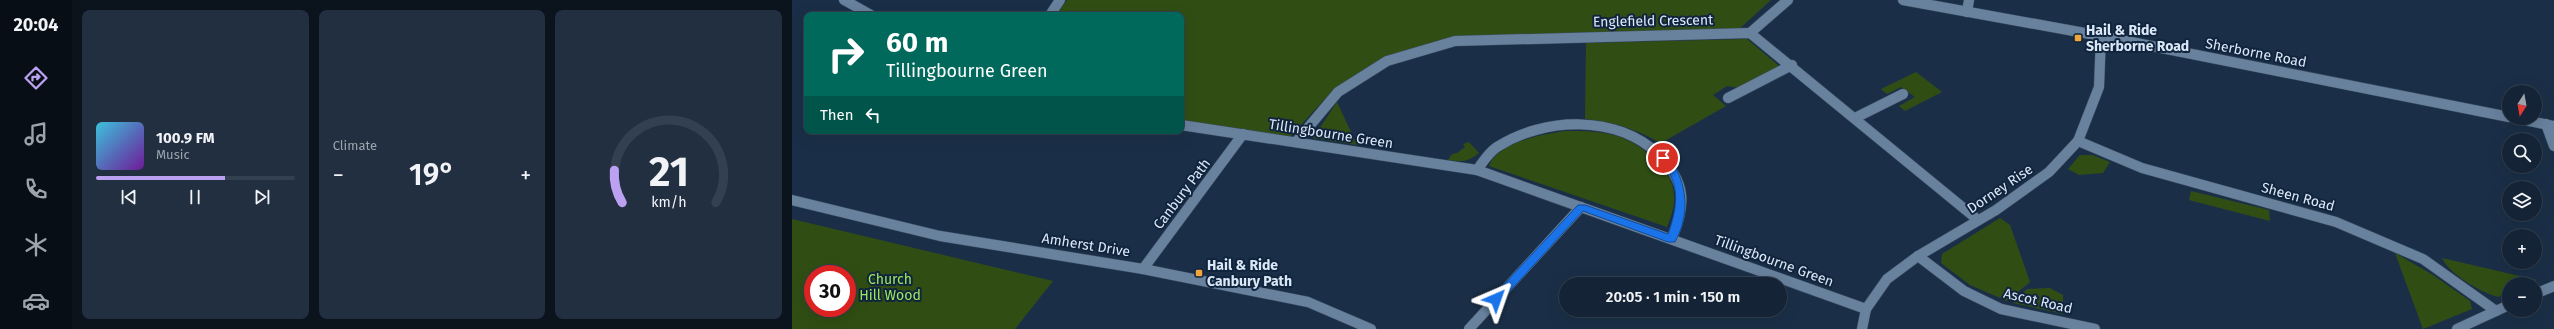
<!DOCTYPE html>
<html lang="en">
<head>
<meta charset="utf-8">
<style>
  :root { --surface:#142335; --page:#212f41; --text:#f1f3f6; --muted:#9da4ad; --line:#334050; --accent:#bca0f2 }
  body { margin:0; font-family:"Fira Sans",sans-serif; background:var(--page); color:var(--text); height:100vh; display:flex; flex-direction:column; font-size:15px; white-space:nowrap }
  * { box-sizing:border-box; margin:0 }
  p { font-size:13px; color:var(--muted) }
  .icon { flex:none; width:22px; height:22px; fill:none; stroke:currentColor; stroke-width:2; stroke-linecap:round; stroke-linejoin:round }
  .map { position:relative; flex:1; overflow:hidden }
  .side { display:flex; flex-direction:column; gap:10px; padding:10px; background:#0b131d; width:720px }
  .side>* { flex:none }
  .top-card { position:absolute; left:12px; top:12px; width:380px; height:122px; border-radius:8px; box-shadow:0 4px 16px #0002,0 0 0 1px var(--line); background:#00695c; color:#fff; overflow:hidden }
  .needle { width:26px; rotate:191deg }
  .tools { position:absolute; left:1710px; top:85px; display:grid; gap:8px }
  .tools a { display:grid; place-items:center; width:40px; height:40px; border-radius:50%; background:var(--surface); box-shadow:0 4px 16px #0002,0 0 0 1px var(--line); font-size:20px }
  .speed { position:absolute; left:12px; top:265px; display:flex; gap:8px; font-size:20px; font-weight:700; text-align:center }
  .speed>* { display:grid; place-content:center; width:52px; height:52px; border-radius:50%; background:var(--surface); box-shadow:0 4px 16px #0002,0 0 0 1px var(--line); line-height:1 }
  .speed .limit { border:6px solid #d22; background:#fff; color:#111 }
  .pin { position:absolute; display:grid; place-items:center; width:34px; height:34px; color:#fff; margin:-17px; border:2px solid #fff; border-radius:50%; box-shadow:0 1px 4px #0007 }
  .me { position:absolute; width:44px; margin:-22px; rotate:43deg; stroke-linejoin:round; filter:drop-shadow(0 0 3px #0008) }
  .turn { display:flex; align-items:center; gap:14px; height:84px; padding:0 16px; font-size:18px }
  .turn .icon { width:52px; height:52px; stroke-width:2.5 }
  .turn b { display:block; font-size:28px; line-height:34px }
  .then { display:flex; align-items:center; height:38px; padding:0 16px; background:#0003; gap:8px; font-size:15px }
  .big { font-size:30px; font-weight:600; line-height:1.1 }
  .side .card { flex:1; display:flex; flex-direction:column; justify-content:center; gap:6px; min-width:0; padding:0 14px; border-radius:8px; background:var(--page) }
  .side .dial { align-items:center; gap:0 }
  .dial svg { height:104px; overflow:visible; fill:none; stroke:var(--line); stroke-width:7; stroke-linecap:round; text-anchor:middle }
  .dial text { fill:var(--text); stroke:none }
  .song { display:flex; align-items:center; gap:12px }
  .cover { width:48px; height:48px; border-radius:6px; background:linear-gradient(135deg,hsl(190 70% 55%),hsl(280 70% 35%)) }
  .played { height:4px; border-radius:2px; background:linear-gradient(90deg,var(--accent) 65%,var(--line) 65%) }
  .keys { display:flex; justify-content:space-around; direction:ltr }
  .heat { display:flex; justify-content:space-between; align-items:center; font-size:22px; direction:ltr }
  .side .tiles { flex:1; display:grid; gap:10px; grid-template-columns:repeat(3,1fr) }
  .trip { position:absolute; left:767px; top:277px; width:228px; height:40px; border-radius:20px; background:var(--surface); box-shadow:0 4px 16px #0002,0 0 0 1px var(--line); font-weight:600; line-height:40px; text-align:center }
  main { display:flex; flex:1; min-height:0 }
  .menu { display:flex; flex-direction:column; width:72px; justify-content:space-around; align-items:center; background:#080e15; color:var(--muted) }
  .menu .icon { width:28px; height:28px }
  .menu .on { color:var(--accent) }
  .menu b { font-size:18px; color:var(--text) }
  .map>svg:first-child { display:block }
  .green { fill:#304e14; fill-rule:evenodd }
  .lines { fill:none; stroke-linecap:round; stroke-linejoin:round }
  .minor-casing { stroke:#3b4d62; stroke-width:11 }
  .minor { stroke:#68819d; stroke-width:10 }
  .route { fill:#1a73e8; stroke:#114b97 }
  .poi-dot { fill:#efa73d; stroke:#10253d; stroke-width:1.5 }
  .labels { text-anchor:middle; dominant-baseline:central; stroke-width:4; stroke-linejoin:round; paint-order:stroke }
  .street-label { font-size:14px; fill:#dbe8f8; stroke:#10253d }
  .poi-label { font-size:14px; font-weight:bold; fill:#dbe8f8; stroke:#10253d; text-anchor:start }
  .park-label { font-size:14px; fill:#9de95b; stroke:#10253d }
</style>
</head>
<body>
<main>
<nav class="menu">
<b>20:04</b>
<svg class="icon on" aria-label="directions" viewBox="0 0 24 24"><path d="M12 3l9 9-9 9-9-9zM9 14v-3h6M13 9l2 2-2 2"/></svg>
<svg class="icon" aria-label="music" viewBox="0 0 24 24"><path d="M9 18V5l10-2v13"/><circle cx="6" cy="18" r="3"/><circle cx="16" cy="16" r="3"/></svg>
<svg class="icon" aria-label="phone" viewBox="0 0 24 24"><path d="M5 4h4l2 5-3 2q2 4 5 5l2-3 5 2v4C11 20 4 13 5 4z"/></svg>
<svg class="icon" aria-label="climate" viewBox="0 0 24 24"><path d="M12 3v18M4 7l16 10M4 17L20 7"/></svg>
<svg class="icon" aria-label="car" viewBox="0 0 24 24"><path d="M5 17H2v-5l4-1 3-4h7l3 4 3 1v5h-3M9 17h6M6 11h13"/><circle cx="7" cy="17" r="2"/><circle cx="17" cy="17" r="2"/></svg>
</nav>
<section class="side">
<div class="tiles">
<div class="card">
<div class="song"><i class="cover"></i><div><b>100.9 FM</b><p>Music</p></div></div>
<div class="played"></div>
<div class="keys"><svg class="icon" aria-label="previous" viewBox="0 0 24 24"><path d="M18 5L8 12l10 7zM5 5v14"/></svg><svg class="icon" aria-label="pause" viewBox="0 0 24 24"><path d="M8 5v14M16 5v14"/></svg><svg class="icon" aria-label="next" viewBox="0 0 24 24"><path d="M6 5l10 7-10 7zM19 5v14"/></svg></div>
</div>
<div class="card"><p>Climate</p>
<div class="heat"><a>−</a><b class="big">19°</b><a>+</a></div>
</div>
<div class="card dial"><svg viewBox="0 0 100 80">
<path d="M14 69A42 42 0 1 1 86 69"/>
<path d="M14 69A42 42 0 0 1 8 44" stroke="#bca0f2"/>
<text x="50" y="56" font-size="32" font-weight="700">21</text>
<text x="50" y="72" font-size="11">km/h</text>
</svg></div>
</div>
</section>
<div class="map">
<svg width="1762" height="329" viewBox="0 0 1762 329">
  <rect width="100%" height="100%" fill="#1a2f47"/>
  <g class="green">
    <path d="M275 0H979L946 30 657 39 541 90 497 138 389 121V15H264Z"/>
    <path d="M955 39 987 66 948 88 935 86 921 95 934 106 869 143C842 129 824 122 793 119L794 43Z"/>
    <path d="M1124 72 1150 92 1113 111 1107 106 1123 97 1109 87 1095 94 1089 89Z"/>
    <path d="M545 102 565 145 521 138Z"/>
    <path d="M774 131C792 131 811 131 828 137 850 145 881 169 882 195 883 206 879 217 875 227L697 166C705 142 752 134 774 131Z"/>
    <path d="M677 142 687 153C676 162 670 162 656 160L660 154 665 153 673 147 671 144Z"/>
    <path d="M1288 155H1300L1318 162 1311 173 1287 175 1276 169Z"/>
    <path d="M1399 191 1477 210 1478 221 1397 200Z"/>
    <path d="M1208 218 1218 225 1238 282 1215 301 1178 285 1149 263 1150 254Z"/>
    <path d="M0 219 261 281 223 329H0ZM21 274H55V308H21Z"/>
    <path d="M1603 253 1641 275 1678 301 1680 309 1631 329Z"/>
    <path d="M1650 258 1745 280 1735 284H1717V292L1706 297C1690 293 1657 274 1650 258Z"/>
    <path d="M1258 288 1271 295V314L1221 303 1235 289Z"/>
  </g>
  <g class="lines">
    <defs>
      <g id="minor">
        <path d="M52 0 79 15"/>
        <path d="M1111 0 1309 36 1717 117"/>
        <path d="M1175 12 1177 0"/>
        <path d="M258 15 268 0"/>
        <path d="M958 33 996 0"/>
        <path d="M936 98 1000 65"/>
        <path d="M1063 118 1111 94"/>
        <path d="M1723 118 1762 126"/>
        <path d="M1754 124 1762 146"/>
        <path d="M389 125 685 170 1074 309"/>
        <path d="M1286 141 1350 168 1544 222 1631 259 1704 311"/>
        <path d="M504 142 546 92 595 61 663 41 958 33 1186 220"/>
        <path d="M685 170C691 162 696 153 705 147 752 117 825 114 867 155 878 166 887 179 889 194 891 210 885 225 880 239"/>
        <path d="M0 200 148 236 351 269 516 302 579 329"/>
        <path d="M1126 256 1172 291 1209 309 1303 329"/>
        <path d="M351 269 451 134"/>
        <path d="M1743 294 1762 286"/>
        <path d="M677 329 789 207"/>
        <path d="M1070 329 1074 309 1095 279 1126 256 1204 210 1257 172 1286 141 1307 87 1309 36"/>
        <path d="M1665 329 1717 305"/>
      </g>
    </defs>
    <use href="#minor" class="minor-casing"/>
    <use href="#minor" class="minor"/>
  </g>
  <path class="route" d="M871 155C877 157 882 164 885 170 896 194 896 218 883 242H876L791 211 708 302H701V296L786 205H793L876 234C884 212 889 188 874 168 872 164 868 161 866 158Z"/>
  <g class="poi-dot">
    <rect x="1282" y="34" width="8" height="8" rx="2"/>
    <rect x="403" y="269" width="8" height="8" rx="2"/>
  </g>
  <g class="labels">
    <g class="street-label">
      <text transform="translate(861 21) rotate(-1)">Englefield Crescent</text>
      <text transform="translate(1464 53) rotate(11)">Sherborne Road</text>
      <text transform="translate(539 134) rotate(9)">Tillingbourne Green</text>
      <text transform="translate(1208 189) rotate(-34)">Dorney Rise</text>
      <text transform="translate(390 194) rotate(-53)">Canbury Path</text>
      <text transform="translate(1506 197) rotate(15)">Sheen Road</text>
      <text transform="translate(294 245) rotate(9)">Amherst Drive</text>
      <text transform="translate(982 261) rotate(20)">Tillingbourne Green</text>
      <text transform="translate(1246 301) rotate(13)">Ascot Road</text>
    </g>
    <g class="poi-label">
      <text x="1294" y="30">Hail &amp; Ride<tspan x="1294" dy="16">Sherborne Road</tspan></text>
      <text x="415" y="265">Hail &amp; Ride<tspan x="415" dy="16">Canbury Path</tspan></text>
    </g>
    <g class="park-label">
      <text x="98" y="279">Church<tspan x="98" dy="16">Hill Wood</tspan></text>
    </g>
  </g>
</svg>
<div class="tools">
<a><svg class="needle" viewBox="-14 -14 28 28"><path d="M0-13l5 13h-10z" fill="#e53935"/><path d="M0 13l5-13h-10z" fill="#9da4ad"/></svg></a>
<a><svg class="icon" aria-label="search" viewBox="0 0 24 24"><circle cx="10" cy="10" r="6"/><path d="M15 15l6 6"/></svg></a>
<a><svg class="icon" aria-label="layers" viewBox="0 0 24 24"><path d="M12 4l9 5-9 5-9-5zM3 14l9 5 9-5"/></svg></a>
<a>+</a>
<a>−</a>
</div>
<div class="speed"><div class="limit">30</div></div>
<div class="pin" style="left:871px;top:158px;background:#d93025"><svg class="icon" aria-label="arrive" viewBox="0 0 24 24"><path d="M6 21V4h12l-3 4 3 4H6"/></svg></div>
<svg class="me" style="left:704px;top:299px" viewBox="-20 -20 40 40"><path d="M0-17L14 15 0 8-14 15z" fill="#1a73e8" stroke="#fff" stroke-width="4"/></svg>
<div class="trip">20:05 · 1 min · 150 m</div>
<div class="top-card">
<div class="turn"><svg class="icon" aria-label="right" viewBox="0 0 24 24"><path d="M7 20v-9h11M14 6l5 5-5 5"/></svg><div><b>60 m</b>Tillingbourne Green</div></div>
<div class="then">Then<svg class="icon" aria-label="left" viewBox="0 0 24 24"><path d="M17 20v-9H6M10 6l-5 5 5 5"/></svg></div>
</div>
</div>
</main>
</body>
</html>
